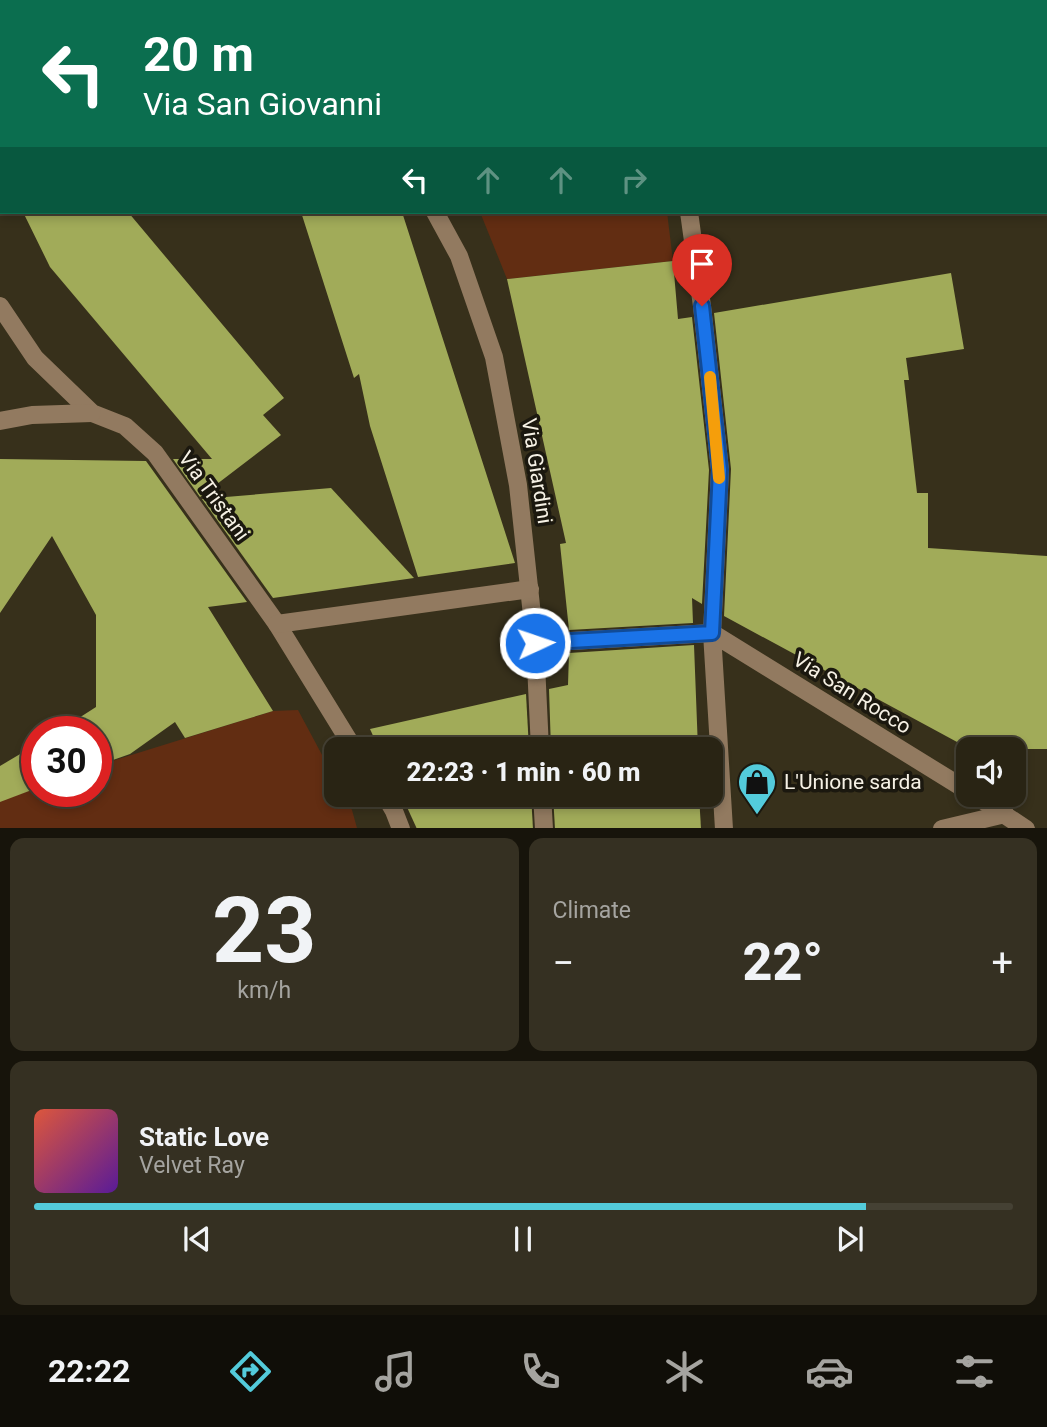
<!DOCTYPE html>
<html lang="en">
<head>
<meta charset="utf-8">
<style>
  :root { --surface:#292414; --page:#353022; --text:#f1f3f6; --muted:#a5a4a0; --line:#454134; --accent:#53cbdb }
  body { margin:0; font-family:Roboto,sans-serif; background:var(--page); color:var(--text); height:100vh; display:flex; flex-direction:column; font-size:26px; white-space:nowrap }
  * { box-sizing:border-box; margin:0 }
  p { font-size:23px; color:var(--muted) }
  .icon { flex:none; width:38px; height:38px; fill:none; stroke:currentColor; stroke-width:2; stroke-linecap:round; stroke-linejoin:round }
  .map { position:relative; height:828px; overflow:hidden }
  .sheet { display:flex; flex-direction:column; gap:10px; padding:10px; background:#17140b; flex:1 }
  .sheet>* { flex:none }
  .top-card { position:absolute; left:0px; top:0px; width:1048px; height:214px; box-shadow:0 4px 10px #0003,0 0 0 2px var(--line); background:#0b6e4f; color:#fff; overflow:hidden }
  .tools { position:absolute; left:956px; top:737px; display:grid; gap:14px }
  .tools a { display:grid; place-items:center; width:70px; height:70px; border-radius:14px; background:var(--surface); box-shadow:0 4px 10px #0003,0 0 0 2px var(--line); font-size:35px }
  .speed { position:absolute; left:21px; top:716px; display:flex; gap:14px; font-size:35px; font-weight:700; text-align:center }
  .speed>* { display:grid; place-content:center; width:91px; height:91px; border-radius:50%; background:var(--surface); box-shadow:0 4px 10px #0003,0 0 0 2px var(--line); line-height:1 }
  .speed .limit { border:10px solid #d22; background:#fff; color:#111 }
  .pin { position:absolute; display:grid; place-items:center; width:60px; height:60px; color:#fff; margin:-72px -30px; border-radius:50% 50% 50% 0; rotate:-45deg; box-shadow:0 0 7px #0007 }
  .pin .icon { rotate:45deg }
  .me { position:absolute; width:77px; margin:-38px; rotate:87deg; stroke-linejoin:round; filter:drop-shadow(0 0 5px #0008) }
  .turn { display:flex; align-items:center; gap:24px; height:147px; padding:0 28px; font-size:32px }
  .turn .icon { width:91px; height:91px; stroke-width:2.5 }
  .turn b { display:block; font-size:49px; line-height:60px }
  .lanes { display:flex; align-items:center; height:66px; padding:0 28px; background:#0003; justify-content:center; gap:35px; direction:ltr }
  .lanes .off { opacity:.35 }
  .big { font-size:52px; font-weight:800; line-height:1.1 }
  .sheet .widget { flex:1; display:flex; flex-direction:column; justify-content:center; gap:10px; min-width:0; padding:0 24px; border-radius:14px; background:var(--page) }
  .sheet .dial { align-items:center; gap:0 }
  .dial b { font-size:91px; line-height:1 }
  .song { display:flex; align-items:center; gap:21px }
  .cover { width:84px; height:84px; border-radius:10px; background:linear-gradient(135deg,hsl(10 70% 55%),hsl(270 70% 35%)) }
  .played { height:7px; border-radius:4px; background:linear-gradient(90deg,var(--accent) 85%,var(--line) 85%) }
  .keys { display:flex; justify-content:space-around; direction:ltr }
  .heat { display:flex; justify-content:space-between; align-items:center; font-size:38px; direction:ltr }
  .sheet .tiles { flex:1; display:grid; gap:10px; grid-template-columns:1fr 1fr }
  .widget:last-child { grid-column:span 2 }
  .trip { position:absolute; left:324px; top:737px; width:399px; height:70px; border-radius:14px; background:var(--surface); box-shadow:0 4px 10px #0003,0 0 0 2px var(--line); font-weight:800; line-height:70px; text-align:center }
  .tabs { display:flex; height:112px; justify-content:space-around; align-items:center; background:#100e08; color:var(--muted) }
  .tabs .icon { width:49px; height:49px }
  .tabs .active { color:var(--accent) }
  .tabs b { font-size:32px; color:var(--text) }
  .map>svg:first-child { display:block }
  .green { fill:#622d12 }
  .building { fill:#a1ab59 }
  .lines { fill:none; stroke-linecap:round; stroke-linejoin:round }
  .minor { stroke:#927a60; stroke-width:18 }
  .route-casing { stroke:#114b97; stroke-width:18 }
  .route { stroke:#1a73e8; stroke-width:12 }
  .slow { stroke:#f59e0b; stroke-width:12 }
  .labels { text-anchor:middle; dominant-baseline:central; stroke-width:7; stroke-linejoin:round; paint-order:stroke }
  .street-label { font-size:21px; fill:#f6f1e5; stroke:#1b180f }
  .poi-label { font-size:21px; fill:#f6f1e5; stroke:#1b180f; text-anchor:start }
</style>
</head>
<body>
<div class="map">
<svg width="1047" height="829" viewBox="0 0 1047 829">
  <rect width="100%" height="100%" fill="#37301b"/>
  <g class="green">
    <path d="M418 0H629L630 2H416Z"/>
    <path d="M480 212H667L673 261 507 279Z"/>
    <path d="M298 710 336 781V794L344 795 352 810 357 828H0V801L37 788V791H96V766L273 711Z"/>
  </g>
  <g class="building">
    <path d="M23 212H128L284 398 263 415 281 435 200 497 173 459H212L50 267Z"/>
    <path d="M301 212H402L515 563 418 577 370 426 359 374 354 378Z"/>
    <path d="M673 261 678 319 692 317 709 470 702 604 692 598 693 623 569 630 560 544 566 543 507 279Z"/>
    <path d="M951 273 964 349 906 358 909 380H904L917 493H928V548L1047 556V749H970L724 616 731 469 714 313Z"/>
    <path d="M0 459 146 461 247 602 208 607 273 711 185 738 175 722 130 754 96 766V732H57L96 707V615L52 536 0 613Z"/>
    <path d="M331 488 414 578 273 598 202 499Z"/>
    <path d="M694 645 698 749H551L549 689 568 685 569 653Z"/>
    <path d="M526 694 529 749H379L370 729Z"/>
    <path d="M37 744V788L0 802V766Z"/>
    <path d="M401 794H531L533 829H417Z"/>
    <path d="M553 794H699L701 829H555Z"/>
  </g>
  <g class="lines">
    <g class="minor">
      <path d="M301 0 302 2"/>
      <path d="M659 0V2"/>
      <path d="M371 2 374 0"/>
      <path d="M435 212 459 256 494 357 518 485 535 643 540 749"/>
      <path d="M689 212 702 306 720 470 712 633 724 829"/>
      <path d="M0 306 35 358 92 413 125 426 155 453 277 624 354 749"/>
      <path d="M0 421 32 415 92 413"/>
      <path d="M277 624 530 589"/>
      <path d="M535 643 712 633 968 791"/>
      <path d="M384 794 394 811 401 829"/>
      <path d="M542 794 544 829"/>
      <path d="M973 794 1026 829"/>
      <path d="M942 829 1005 814"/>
    </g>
  </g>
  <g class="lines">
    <defs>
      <path id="route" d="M535 643 712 633 720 470 702 306"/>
    </defs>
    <use href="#route" class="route-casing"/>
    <use href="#route" class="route"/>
    <path class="slow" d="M710 377 719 478"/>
  </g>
  <defs>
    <symbol id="shop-pin" viewBox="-11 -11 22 30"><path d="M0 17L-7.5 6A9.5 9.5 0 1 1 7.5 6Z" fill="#53cbdb" stroke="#1b180f"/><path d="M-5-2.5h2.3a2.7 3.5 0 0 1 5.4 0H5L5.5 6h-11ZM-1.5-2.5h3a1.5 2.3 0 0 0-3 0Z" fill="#111"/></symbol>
  </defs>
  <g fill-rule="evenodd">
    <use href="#shop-pin" x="735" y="760" width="44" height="60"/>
  </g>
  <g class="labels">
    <g class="street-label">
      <text transform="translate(537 471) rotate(81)">Via Giardini</text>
      <text transform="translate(214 496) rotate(54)">Via Tristani</text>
      <text transform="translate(852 693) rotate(32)">Via San Rocco</text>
    </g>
    <g class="poi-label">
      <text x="784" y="782">L'Unione sarda</text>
    </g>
  </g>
</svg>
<div class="tools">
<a><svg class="icon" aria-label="sound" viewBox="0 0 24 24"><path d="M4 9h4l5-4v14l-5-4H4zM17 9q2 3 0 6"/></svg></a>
</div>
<div class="speed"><div class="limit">30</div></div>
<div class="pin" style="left:702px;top:306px;background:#d93025"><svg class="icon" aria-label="arrive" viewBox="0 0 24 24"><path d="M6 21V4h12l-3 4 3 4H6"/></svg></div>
<svg class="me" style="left:535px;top:643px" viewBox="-20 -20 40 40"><circle r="17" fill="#1a73e8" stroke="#fff" stroke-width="3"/><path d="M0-11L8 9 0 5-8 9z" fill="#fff"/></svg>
<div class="trip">22:23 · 1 min · 60 m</div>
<div class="top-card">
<div class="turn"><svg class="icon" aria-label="left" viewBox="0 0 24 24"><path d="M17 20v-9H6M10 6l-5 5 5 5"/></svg><div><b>20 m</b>Via San Giovanni</div></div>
<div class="lanes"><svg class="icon" aria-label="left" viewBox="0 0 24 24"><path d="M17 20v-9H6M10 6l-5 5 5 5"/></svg><svg class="icon off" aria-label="ahead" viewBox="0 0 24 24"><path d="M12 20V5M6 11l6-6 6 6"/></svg><svg class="icon off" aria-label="ahead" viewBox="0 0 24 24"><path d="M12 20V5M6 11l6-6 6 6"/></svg><svg class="icon off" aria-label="right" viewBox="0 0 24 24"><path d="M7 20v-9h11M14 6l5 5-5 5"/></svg></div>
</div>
</div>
<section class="sheet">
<div class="tiles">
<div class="widget dial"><b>23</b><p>km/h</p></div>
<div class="widget"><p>Climate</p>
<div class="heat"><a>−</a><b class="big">22°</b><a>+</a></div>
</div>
<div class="widget">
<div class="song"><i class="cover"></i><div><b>Static Love</b><p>Velvet Ray</p></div></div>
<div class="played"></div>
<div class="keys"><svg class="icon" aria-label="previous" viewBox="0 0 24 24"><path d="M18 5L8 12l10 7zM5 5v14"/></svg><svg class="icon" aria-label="pause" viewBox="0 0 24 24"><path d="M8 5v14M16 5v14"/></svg><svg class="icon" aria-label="next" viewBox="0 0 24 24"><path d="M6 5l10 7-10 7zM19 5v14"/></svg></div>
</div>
</div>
</section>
<nav class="tabs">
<b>22:22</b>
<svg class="icon active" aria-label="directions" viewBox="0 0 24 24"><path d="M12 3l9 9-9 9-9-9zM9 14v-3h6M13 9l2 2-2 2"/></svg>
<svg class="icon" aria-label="music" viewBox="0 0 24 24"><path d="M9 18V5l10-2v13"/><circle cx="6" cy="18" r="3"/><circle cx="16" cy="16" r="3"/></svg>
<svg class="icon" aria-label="phone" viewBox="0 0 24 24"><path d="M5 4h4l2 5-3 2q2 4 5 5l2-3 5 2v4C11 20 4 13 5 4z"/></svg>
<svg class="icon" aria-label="climate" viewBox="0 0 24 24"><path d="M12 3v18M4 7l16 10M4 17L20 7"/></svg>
<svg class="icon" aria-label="car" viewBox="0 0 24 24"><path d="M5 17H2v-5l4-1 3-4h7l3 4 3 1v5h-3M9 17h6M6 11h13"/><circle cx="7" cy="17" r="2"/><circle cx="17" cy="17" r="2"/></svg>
<svg class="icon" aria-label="filters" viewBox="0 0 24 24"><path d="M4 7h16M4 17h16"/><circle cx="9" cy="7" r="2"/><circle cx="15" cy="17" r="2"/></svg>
</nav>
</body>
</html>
